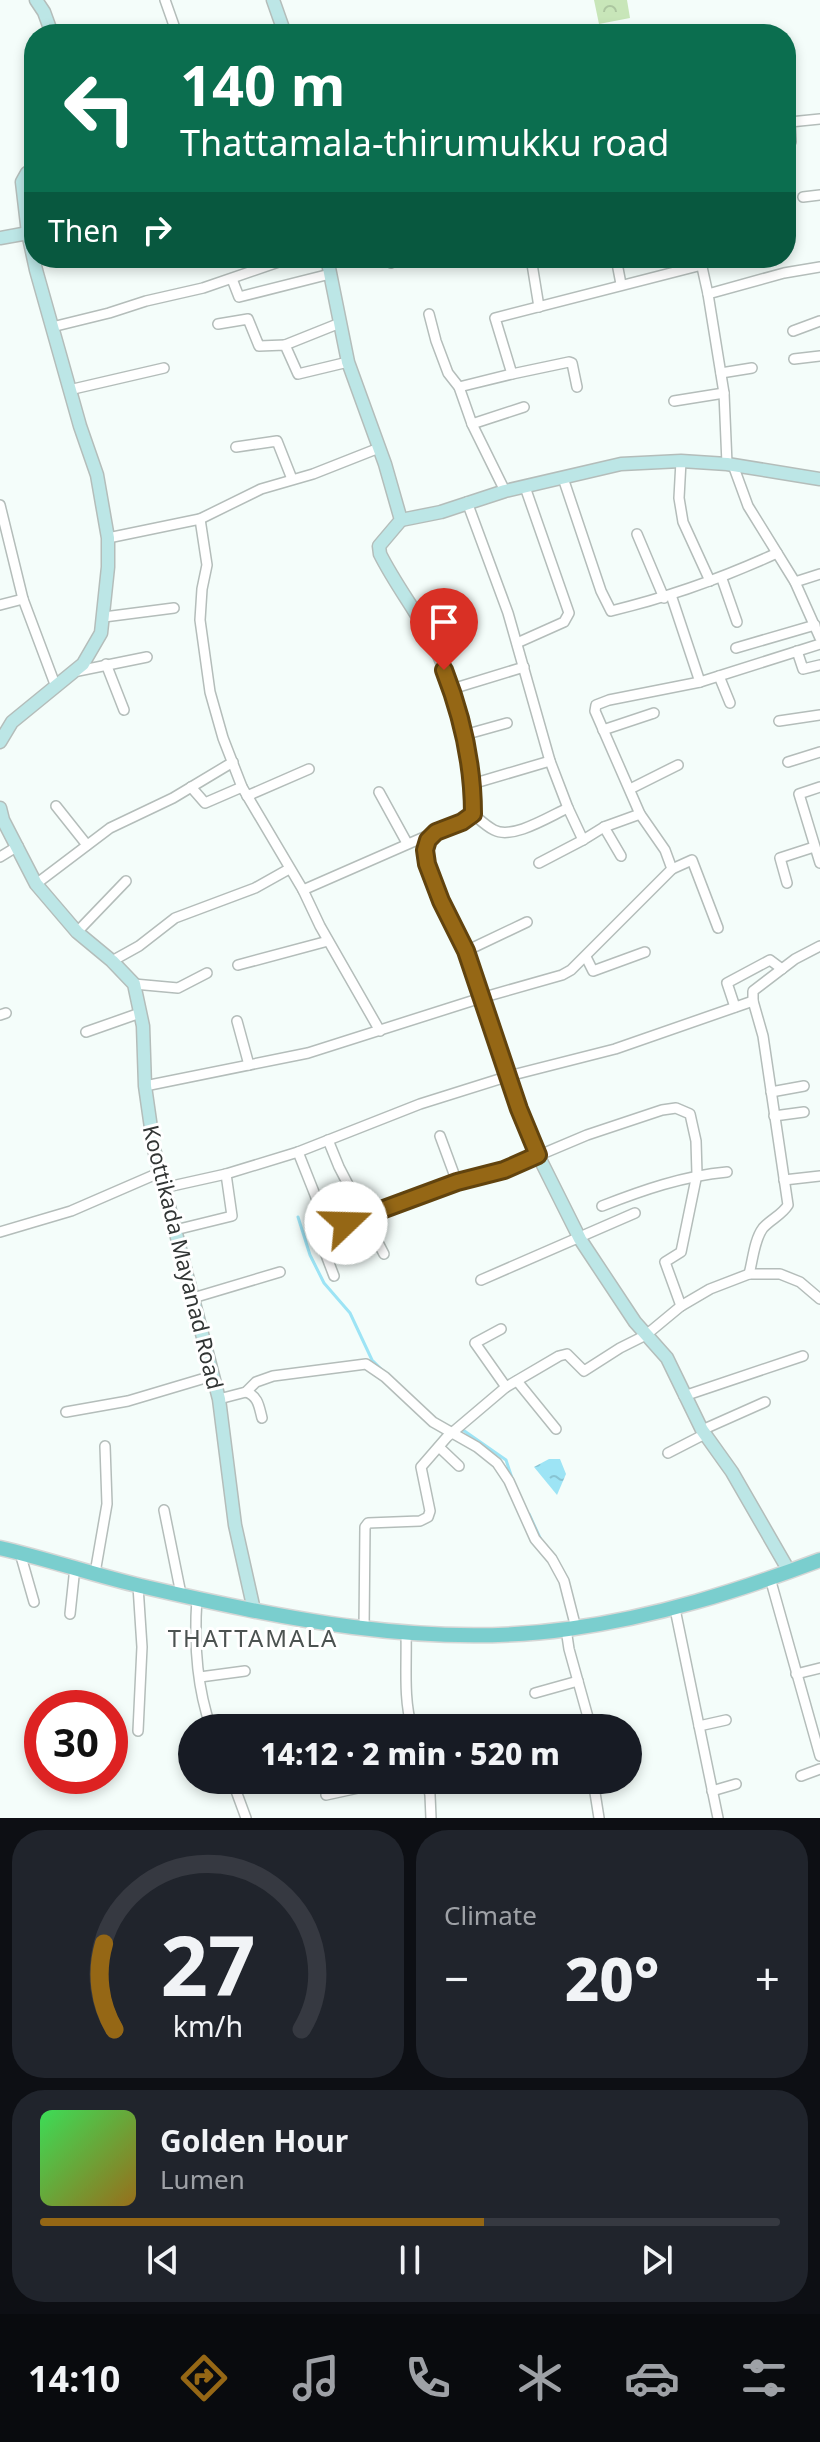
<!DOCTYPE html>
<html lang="en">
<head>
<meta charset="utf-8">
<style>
  :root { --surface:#171b24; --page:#20242c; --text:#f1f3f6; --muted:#9ea1a6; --line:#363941; --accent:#956715 }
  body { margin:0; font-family:"Noto Sans",sans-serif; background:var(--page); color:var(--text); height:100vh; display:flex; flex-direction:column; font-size:30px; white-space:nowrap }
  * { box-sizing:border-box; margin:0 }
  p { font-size:26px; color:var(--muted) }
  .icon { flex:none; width:44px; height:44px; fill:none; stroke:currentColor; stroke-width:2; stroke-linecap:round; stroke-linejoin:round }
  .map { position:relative; height:1818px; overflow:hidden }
  .side { display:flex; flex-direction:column; gap:12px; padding:12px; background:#0d0f14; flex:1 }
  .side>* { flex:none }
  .hud { position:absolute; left:24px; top:24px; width:772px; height:244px; border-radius:32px; box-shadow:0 4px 12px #0003; background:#0b6e4f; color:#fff; overflow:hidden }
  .speed { position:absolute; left:24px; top:1690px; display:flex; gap:16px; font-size:40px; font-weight:700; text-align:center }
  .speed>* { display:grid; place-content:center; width:104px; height:104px; border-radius:50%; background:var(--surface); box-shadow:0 4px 12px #0003; line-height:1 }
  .speed .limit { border:12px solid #d22; background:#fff; color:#111 }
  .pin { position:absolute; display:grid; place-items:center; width:68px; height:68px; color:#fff; margin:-82px -34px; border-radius:50% 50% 50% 0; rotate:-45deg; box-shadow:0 0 8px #0007 }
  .pin .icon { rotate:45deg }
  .me { position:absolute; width:88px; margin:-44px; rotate:69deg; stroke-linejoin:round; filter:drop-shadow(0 0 6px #0008) }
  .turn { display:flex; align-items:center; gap:28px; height:168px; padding:0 24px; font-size:36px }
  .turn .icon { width:104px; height:104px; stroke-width:2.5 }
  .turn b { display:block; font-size:56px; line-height:68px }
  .then { display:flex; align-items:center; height:76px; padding:0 24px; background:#0003; gap:16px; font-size:30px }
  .big { font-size:60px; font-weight:800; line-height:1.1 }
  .side .card { flex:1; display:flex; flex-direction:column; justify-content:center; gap:12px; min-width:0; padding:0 28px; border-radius:32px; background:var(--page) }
  .side .dial { align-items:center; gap:0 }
  .dial svg { height:208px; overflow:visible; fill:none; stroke:var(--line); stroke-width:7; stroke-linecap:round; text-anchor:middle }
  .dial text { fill:var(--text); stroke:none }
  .song { display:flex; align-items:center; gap:24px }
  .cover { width:96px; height:96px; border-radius:12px; background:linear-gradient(135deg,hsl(130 70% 55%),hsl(40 70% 35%)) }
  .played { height:8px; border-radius:4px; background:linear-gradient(90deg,var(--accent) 60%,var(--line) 60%) }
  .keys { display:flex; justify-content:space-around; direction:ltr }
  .heat { display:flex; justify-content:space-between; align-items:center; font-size:44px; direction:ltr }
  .side .tiles { flex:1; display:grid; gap:12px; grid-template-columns:1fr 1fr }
  .card:last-child { grid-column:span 2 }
  .trip { position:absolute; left:178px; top:1714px; width:464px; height:80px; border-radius:40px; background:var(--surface); box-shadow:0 4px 12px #0003; font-weight:800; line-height:80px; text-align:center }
  .tab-bar { display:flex; height:128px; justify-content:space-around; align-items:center; background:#090b0e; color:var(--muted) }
  .tab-bar .icon { width:56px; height:56px }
  .tab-bar .selected { color:var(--accent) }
  .tab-bar b { font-size:36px; color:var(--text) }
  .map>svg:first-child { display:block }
  .park { fill:url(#park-crowns) }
  .water { fill:url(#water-ripples) }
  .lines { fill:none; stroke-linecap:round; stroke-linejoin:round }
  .stream { stroke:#9de4f5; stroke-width:3 }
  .street-casing { stroke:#b4bdba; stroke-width:12 }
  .secondary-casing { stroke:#b4bdba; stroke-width:15 }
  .primary-casing { stroke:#d6d7d6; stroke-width:17 }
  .street { stroke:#fff; stroke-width:9 }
  .secondary { stroke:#bce6e6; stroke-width:12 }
  .primary { stroke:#7acece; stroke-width:14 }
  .route-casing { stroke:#61430e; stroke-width:20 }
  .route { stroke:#956715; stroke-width:14 }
  .labels { text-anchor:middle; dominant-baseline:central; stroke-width:6; stroke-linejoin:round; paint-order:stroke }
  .street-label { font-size:22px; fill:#313534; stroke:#fff }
  .neighbourhood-label { font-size:24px; letter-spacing:2px; fill:#4c5351; stroke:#fff }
</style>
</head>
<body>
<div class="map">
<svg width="820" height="1818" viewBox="0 0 820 1818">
  <defs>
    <pattern id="park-crowns" width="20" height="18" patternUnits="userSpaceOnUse" patternTransform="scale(2)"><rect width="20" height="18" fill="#c8e6b9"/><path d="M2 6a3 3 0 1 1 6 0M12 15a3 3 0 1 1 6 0" fill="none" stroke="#acc6a0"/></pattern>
    <pattern id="water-ripples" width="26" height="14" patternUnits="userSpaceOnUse" patternTransform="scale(2)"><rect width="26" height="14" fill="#9de4f5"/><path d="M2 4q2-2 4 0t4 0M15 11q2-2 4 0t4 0" fill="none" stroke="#88c4d3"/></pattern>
  </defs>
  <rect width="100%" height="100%" fill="#f4fdfa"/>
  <path class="park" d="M594 0H627L630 18 599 24Z"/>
  <path class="water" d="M549 1459H560L566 1474 557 1495 534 1467Z"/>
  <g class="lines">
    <g class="stream">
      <path d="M298 1217 310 1255 324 1283 350 1313 372 1360 382 1370"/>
      <path d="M463 1430 506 1460 512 1478"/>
      <path d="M529 1514 541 1540"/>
    </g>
    <defs>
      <g id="street">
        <path d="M165 0 177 34"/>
        <path d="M786 142H791L790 122 820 119"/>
        <path d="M803 197 820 195"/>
        <path d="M390 258 391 263"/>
        <path d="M616 258 621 284"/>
        <path d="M700 258 708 294 724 393 727 464"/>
        <path d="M532 264 539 307"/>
        <path d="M232 279 239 297 330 274"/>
        <path d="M708 294 784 273 820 267"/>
        <path d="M429 314 436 341 448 373 459 387 472 424 505 491"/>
        <path d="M218 324 248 319 259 346 285 345 298 374 348 362"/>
        <path d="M52 327 109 313 146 301 203 288 290 258"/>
        <path d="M793 331 820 321"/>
        <path d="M285 345 340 323"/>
        <path d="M794 359 820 356"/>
        <path d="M721 373 752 368"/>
        <path d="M512 374 569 362 572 363 577 387"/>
        <path d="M459 387 512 374 495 318 702 265"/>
        <path d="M69 390 164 368"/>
        <path d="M674 401 724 393"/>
        <path d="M472 424 524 407"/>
        <path d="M236 447 277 441 292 479"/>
        <path d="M681 461 679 498 683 522 710 581"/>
        <path d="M733 465 748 506 795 582 820 638"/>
        <path d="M563 478 601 591 611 611C669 597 723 578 777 553"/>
        <path d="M467 502 508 613 550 761 568 808 583 840 539 863"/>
        <path d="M0 505 23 599 56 687"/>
        <path d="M200 519 207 565 202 589 200 620 210 692 223 738 242 787 303 890 320 926 380 1031"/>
        <path d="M637 534 664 598"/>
        <path d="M108 538 200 519 261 489 313 474 379 448"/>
        <path d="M722 579 737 622"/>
        <path d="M795 582 820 574"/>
        <path d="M671 595 700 682"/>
        <path d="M0 605 23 599"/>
        <path d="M104 617 174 608"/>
        <path d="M517 643 564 622 569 613 525 487"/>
        <path d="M736 648 815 625"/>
        <path d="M797 651 803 669 820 665"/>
        <path d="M106 664 124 710"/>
        <path d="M78 671 147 657"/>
        <path d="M719 676 730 703"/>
        <path d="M452 689 524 667"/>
        <path d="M779 721 820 715"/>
        <path d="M603 730 654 713"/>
        <path d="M464 735 507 723"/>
        <path d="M788 762 820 752"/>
        <path d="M472 784 550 761"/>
        <path d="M191 787 205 803 242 787"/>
        <path d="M820 787 799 794 820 863"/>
        <path d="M630 789 678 765"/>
        <path d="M379 792 407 843"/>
        <path d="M247 796 309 769"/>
        <path d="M56 806 87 845"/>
        <path d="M473 814C479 819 486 826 494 830 513 840 550 816 568 808"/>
        <path d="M604 827 621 856"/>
        <path d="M583 840 604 827 640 814"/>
        <path d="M0 857 18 846"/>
        <path d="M672 869 692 860 718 928"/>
        <path d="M787 883 780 858 814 847"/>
        <path d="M36 884 110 828 173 798 233 762"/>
        <path d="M303 890 431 834"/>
        <path d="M77 932 126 881"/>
        <path d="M466 951 527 922"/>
        <path d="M586 957 593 971 645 952"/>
        <path d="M112 961 139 946 175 918 255 888 289 869"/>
        <path d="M238 965 328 941"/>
        <path d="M134 984 178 988 207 973"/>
        <path d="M735 1007 727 983 770 960 782 969"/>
        <path d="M0 1015 6 1013"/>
        <path d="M237 1021 249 1065"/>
        <path d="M86 1032 140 1013"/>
        <path d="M145 1086 308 1053 481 998 562 975 571 970 672 869 665 850 640 814 595 711 596 705 609 700 700 682 820 644"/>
        <path d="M771 1092 804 1086"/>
        <path d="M774 1116 804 1112"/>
        <path d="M440 1136 457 1182"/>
        <path d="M328 1140 339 1167 384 1254"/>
        <path d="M298 1152 329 1230 318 1234 334 1276"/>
        <path d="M784 1180 820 1176"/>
        <path d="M163 1188 226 1174 298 1152 420 1104 509 1076 615 1049 753 1001"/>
        <path d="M602 1206C643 1190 683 1176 727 1172"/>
        <path d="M175 1230 232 1216 226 1174"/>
        <path d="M329 1230 457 1182 504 1170 587 1135 662 1110 676 1108 690 1114 696 1141 697 1174 681 1252 665 1262 681 1306"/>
        <path d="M0 1232 71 1211 161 1172"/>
        <path d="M749 1274C753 1260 754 1240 763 1228 771 1219 782 1215 788 1205L763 1036 753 1001V991L795 959 820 946"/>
        <path d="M481 1280 635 1213"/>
        <path d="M193 1298 280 1272"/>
        <path d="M501 1329 475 1343 506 1387"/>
        <path d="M517 1381 556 1429"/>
        <path d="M246 1392C258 1396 259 1406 262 1418"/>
        <path d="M684 1396 803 1356"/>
        <path d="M219 1399 246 1392 256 1382 273 1376 366 1364 385 1377 433 1422 477 1447 497 1463 509 1481 535 1539 552 1559 564 1581 576 1628"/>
        <path d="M66 1412 128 1401 212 1376"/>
        <path d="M702 1430 765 1402"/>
        <path d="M439 1447 459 1466"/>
        <path d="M668 1453 705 1434"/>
        <path d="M164 1510 181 1594"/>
        <path d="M20 1553 34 1602"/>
        <path d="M95 1573 107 1504 105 1446"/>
        <path d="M770 1578 820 1756"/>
        <path d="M138 1586 142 1647 138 1731"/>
        <path d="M197 1598C194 1640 197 1688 211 1728"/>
        <path d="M675 1609 718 1818"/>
        <path d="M70 1614 75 1567"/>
        <path d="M364 1629 365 1527 368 1523 420 1521 428 1517 430 1511 421 1467 447 1437 506 1387 559 1356 567 1354 584 1371 620 1348 646 1335 681 1306 710 1289 749 1274H780L800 1282 820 1299"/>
        <path d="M566 1629 569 1649 591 1728"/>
        <path d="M406 1633C407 1664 403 1698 412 1728"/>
        <path d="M796 1674 820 1668"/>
        <path d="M200 1677 245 1671"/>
        <path d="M535 1693 578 1681"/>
        <path d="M699 1726 726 1720"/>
        <path d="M801 1776 820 1769"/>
        <path d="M232 1780 246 1818"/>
        <path d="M427 1780 430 1795 431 1818"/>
        <path d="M593 1780 599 1818"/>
        <path d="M235 1786 249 1780"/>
        <path d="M712 1791 736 1784"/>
        <path d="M326 1795 395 1780"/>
      </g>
      <g id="secondary">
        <path d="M36 0 44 12 52 34"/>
        <path d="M273 0 285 34"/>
        <path d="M0 238 28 233"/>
        <path d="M327 258 348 362 385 464 401 520 379 546 380 554C397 588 421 617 437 651 461 700 473 760 473 814L462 822 436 832 428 840 425 850 427 864 441 901 466 951 519 1109 538 1155 580 1239 635 1322 667 1358 702 1430 732 1472 789 1571"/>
        <path d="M401 520 441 512 505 491 621 464 681 461 727 464 820 479"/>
        <path d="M0 742 12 722 83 664 101 633 108 567V538L97 475 80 426 36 270 28 233 22 182 27 173 34 169"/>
        <path d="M0 808 3 820 36 884 77 932 112 961 134 984 143 1026 145 1086 154 1149 219 1399 235 1525 254 1610"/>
      </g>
      <path id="primary" d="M0 1548C48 1559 94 1575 141 1586 279 1618 426 1649 568 1629 656 1617 738 1591 820 1560"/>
    </defs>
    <use href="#street" class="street-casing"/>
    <use href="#secondary" class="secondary-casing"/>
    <use href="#primary" class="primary-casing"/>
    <use href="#street" class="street"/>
    <use href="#secondary" class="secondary"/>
    <use href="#primary" class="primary"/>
  </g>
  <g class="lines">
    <defs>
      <path id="route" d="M346 1223 457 1182 504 1170 538 1155 519 1109 466 951 441 901 427 864 425 850 428 840 436 832 462 822 473 814C473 765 462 716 444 670"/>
    </defs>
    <use href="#route" class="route-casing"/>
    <use href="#route" class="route"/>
  </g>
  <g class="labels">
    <g class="street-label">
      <text transform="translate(184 1257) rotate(76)">Koottikada Mayanad Road</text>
    </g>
    <g class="neighbourhood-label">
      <text x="253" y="1637">THATTAMALA</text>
    </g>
  </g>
</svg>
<div class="speed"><div class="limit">30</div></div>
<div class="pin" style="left:444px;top:670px;background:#d93025"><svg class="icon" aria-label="arrive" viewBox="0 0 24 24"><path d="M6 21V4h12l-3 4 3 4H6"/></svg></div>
<svg class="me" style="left:346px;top:1223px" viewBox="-20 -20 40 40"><circle r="19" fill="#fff"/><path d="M0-13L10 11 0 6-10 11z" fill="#956715"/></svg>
<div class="trip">14:12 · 2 min · 520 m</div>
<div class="hud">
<div class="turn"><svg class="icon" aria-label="left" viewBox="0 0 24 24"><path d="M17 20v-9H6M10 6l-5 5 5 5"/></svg><div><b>140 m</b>Thattamala-thirumukku road</div></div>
<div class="then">Then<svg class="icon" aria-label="right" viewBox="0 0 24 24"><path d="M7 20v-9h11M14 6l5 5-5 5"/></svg></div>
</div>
</div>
<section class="side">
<div class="tiles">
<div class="card dial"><svg viewBox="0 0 100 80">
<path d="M14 69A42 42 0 1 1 86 69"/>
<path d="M14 69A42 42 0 0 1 10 36" stroke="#956715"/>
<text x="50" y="56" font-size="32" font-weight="700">27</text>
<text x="50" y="72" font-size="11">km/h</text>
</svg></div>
<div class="card"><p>Climate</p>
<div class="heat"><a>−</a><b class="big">20°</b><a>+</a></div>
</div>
<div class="card">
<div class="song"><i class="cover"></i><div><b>Golden Hour</b><p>Lumen</p></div></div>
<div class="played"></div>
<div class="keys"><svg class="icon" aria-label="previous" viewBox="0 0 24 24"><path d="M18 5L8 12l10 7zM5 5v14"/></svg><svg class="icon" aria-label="pause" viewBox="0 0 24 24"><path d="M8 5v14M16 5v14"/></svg><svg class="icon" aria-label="next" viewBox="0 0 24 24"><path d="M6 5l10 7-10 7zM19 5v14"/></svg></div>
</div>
</div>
</section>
<nav class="tab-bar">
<b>14:10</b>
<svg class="icon selected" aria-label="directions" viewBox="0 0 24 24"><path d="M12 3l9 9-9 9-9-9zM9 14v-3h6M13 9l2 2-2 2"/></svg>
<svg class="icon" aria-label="music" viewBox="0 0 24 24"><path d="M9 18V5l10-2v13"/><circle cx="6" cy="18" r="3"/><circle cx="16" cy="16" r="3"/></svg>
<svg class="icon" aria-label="phone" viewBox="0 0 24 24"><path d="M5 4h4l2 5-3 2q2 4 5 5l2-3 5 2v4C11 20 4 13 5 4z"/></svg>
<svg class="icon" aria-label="climate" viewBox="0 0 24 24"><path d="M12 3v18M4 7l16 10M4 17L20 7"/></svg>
<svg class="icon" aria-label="car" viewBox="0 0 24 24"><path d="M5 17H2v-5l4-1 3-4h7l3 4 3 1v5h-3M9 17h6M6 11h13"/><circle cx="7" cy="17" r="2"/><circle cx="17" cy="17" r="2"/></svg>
<svg class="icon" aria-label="filters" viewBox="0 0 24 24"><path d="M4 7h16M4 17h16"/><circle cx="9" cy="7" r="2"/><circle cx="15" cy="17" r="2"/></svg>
</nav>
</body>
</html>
